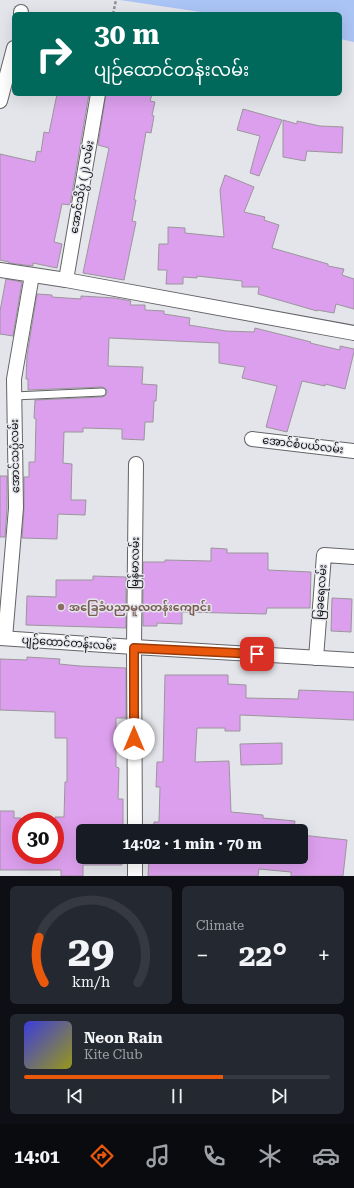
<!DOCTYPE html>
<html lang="en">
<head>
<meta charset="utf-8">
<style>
  :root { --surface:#171b24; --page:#242831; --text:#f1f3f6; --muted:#9ea1a6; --line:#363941; --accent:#ea580c }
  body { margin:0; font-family:"Roboto Serif","Noto Sans Myanmar",serif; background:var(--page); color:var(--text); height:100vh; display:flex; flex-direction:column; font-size:15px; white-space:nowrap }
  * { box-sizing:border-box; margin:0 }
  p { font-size:13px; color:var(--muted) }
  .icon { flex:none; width:22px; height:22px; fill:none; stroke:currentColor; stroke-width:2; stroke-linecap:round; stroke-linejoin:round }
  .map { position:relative; height:876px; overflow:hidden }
  .panel { display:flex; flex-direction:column; gap:10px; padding:10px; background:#0d0f14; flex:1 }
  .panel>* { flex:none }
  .guide { position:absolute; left:12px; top:12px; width:330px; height:84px; border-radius:6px; box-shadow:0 4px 16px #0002; background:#00695c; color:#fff; overflow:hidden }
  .speed { position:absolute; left:12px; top:812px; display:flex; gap:8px; font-size:20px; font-weight:700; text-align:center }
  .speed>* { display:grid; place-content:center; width:52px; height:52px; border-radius:50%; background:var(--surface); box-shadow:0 4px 16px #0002; line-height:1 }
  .speed .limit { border:6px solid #d22; background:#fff; color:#111 }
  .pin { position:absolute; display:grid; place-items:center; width:34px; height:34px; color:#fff; margin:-17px; border-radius:8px; box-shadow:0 2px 6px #0006 }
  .me { position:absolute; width:44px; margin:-22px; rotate:0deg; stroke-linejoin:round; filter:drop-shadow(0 0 3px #0008) }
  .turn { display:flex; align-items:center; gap:14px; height:84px; padding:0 16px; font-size:18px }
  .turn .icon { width:52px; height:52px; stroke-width:2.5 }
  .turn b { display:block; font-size:28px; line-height:34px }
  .big { font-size:30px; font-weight:700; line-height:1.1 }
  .panel .tile { flex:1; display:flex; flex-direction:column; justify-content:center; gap:6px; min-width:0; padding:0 14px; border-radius:6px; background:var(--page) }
  .panel .dial { align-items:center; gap:0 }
  .dial svg { height:104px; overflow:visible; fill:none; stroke:var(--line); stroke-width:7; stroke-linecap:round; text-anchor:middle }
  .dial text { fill:var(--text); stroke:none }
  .song { display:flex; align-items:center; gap:12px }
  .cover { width:48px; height:48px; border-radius:6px; background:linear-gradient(135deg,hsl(240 70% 55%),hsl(60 70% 35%)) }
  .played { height:4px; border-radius:2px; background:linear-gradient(90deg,var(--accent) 65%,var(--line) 65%) }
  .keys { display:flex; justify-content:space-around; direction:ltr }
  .heat { display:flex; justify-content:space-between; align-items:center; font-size:22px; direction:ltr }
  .panel .tiles { flex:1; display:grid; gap:10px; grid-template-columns:1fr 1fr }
  .tile:last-child { grid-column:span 2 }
  .trip { position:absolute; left:76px; top:824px; width:232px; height:40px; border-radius:6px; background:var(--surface); box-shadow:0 4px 16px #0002; font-weight:700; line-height:40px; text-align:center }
  .tabs { display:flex; height:64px; justify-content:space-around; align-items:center; background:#090b0e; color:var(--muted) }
  .tabs .icon { width:28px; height:28px }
  .tabs .on { color:var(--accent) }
  .tabs b { font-size:18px; color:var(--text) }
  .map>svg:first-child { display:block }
  .water { fill:#aac4f5 }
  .building { fill:#dc9fed; stroke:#9a969b }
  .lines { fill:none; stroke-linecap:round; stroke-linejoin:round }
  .service-casing { stroke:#636368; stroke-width:9 }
  .minor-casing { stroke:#636368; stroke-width:16 }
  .path { stroke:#8e8f94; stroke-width:2.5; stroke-dasharray:3 2; stroke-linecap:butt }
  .service { stroke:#fff; stroke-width:7 }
  .minor { stroke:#fff; stroke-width:14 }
  .route-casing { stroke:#983908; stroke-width:10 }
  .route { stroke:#ea580c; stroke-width:7 }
  .education-dot { fill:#8d6e63; stroke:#e4e5eb; stroke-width:1.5 }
  .labels { text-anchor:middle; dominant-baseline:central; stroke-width:3; stroke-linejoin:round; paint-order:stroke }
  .street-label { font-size:11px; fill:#0b0c0e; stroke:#e4e5eb }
  .education-label { font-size:11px; font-weight:bold; fill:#785e54; stroke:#e4e5eb; text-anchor:start }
</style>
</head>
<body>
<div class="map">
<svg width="354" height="876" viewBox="0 0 354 876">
  <rect width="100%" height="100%" fill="#e4e5eb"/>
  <path class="water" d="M120 0H354V42L340 39V14H214Z"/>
  <g class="building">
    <path d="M57 94H89L70 205 62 204 54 242 62 244 57 268 33 263V266L9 263V262L0 260V154L35 162 37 151 41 152 44 132 49 133Z"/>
    <path d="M106 94H152L150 101 155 102 152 115 154 116 151 133 146 132 141 161 134 200H136L132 221 136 222 124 280 83 273 109 148 98 145Z"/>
    <path d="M243 109 282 120 259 176 250 173 260 136 237 130Z"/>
    <path d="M283 120 297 124V121L320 126 343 127 342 153 307 151 305 161 283 157Z"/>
    <path d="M225 175 254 187 244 212 265 217 264 220 279 225 272 248 328 264V266L344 269 342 275 354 279V309L336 304 334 313 317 310V311L258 294 259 287H242V281L197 276V278L183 277V284H166L167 270H158L159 244H168V227L185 228V233L224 237 220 190Z"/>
    <path d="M6 279 22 282 13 336 0 334V311Z"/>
    <path d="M37 294 52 295V297L81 299V296L115 298 131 301 130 305H145V310L164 311V314L190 318 189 325 226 331 254 332 255 328 311 342 310 343 340 350V346L354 349V352L345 389 325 384V386L302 381 287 432 266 427 277 386 242 378 245 367 219 363V343L109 338 108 366 143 367 142 384 157 385 156 401H154L153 422H145L144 440 122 439V429L83 428V432H64L63 463 72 464 71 500H86L85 515 58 514 57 539 22 538 24 508V477H29V462H35L36 419 34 418 35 400 102 397 105 396 107 392 106 389 102 387 28 390V379H26L27 356Z"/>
    <path d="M0 476H7V508L5 537H0Z"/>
    <path d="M211 548 227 549V553H268V570L311 572 310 608H267L266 614 182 612V624L157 623V626H143V562H165V560L211 561Z"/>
    <path d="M93 576 126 577V628L26 625 27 596 56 597V580H93Z"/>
    <path d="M332 598 352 599 351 632 331 631Z"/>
    <path d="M27 657 60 659 59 664 80 666 126 668V718H116V767L119 768 118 799H123V831H83V857H122V865H83V876H61V870H0V811H14V818H21V855H55V817H64L65 782H67V738H55V712L0 710V659L27 660Z"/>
    <path d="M165 675H228V684L246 685V698L298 699 299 690 354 692V720L240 715V731H225V728H197L195 762 229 761 231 812 263 815V818L295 821 294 831H153L154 822H159L160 787H156L157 762H163Z"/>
    <path d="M282 743V764L241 765 240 744Z"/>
    <path d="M301 835 347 840 343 876H291V872L259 869 258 876H148L149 857H301Z"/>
  </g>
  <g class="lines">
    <defs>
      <path id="service" d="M14 396 102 392"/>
      <g id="minor">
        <path d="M21 14V12"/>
        <path d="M0 101 14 48"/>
        <path d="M0 270 66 280 354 333"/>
        <path d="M66 280 98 94"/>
        <path d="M252 439 354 451"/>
        <path d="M0 638 134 647 354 660"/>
        <path d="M5 638 16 508 14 379 32 275"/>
        <path d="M316 658 324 555 354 557"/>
        <path d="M135 831 134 647 136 464"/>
        <path d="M135 857V876"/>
      </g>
    </defs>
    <use href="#service" class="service-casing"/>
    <use href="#minor" class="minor-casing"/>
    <path class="path" d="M113 14 116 0"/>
    <use href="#service" class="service"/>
    <use href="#minor" class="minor"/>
  </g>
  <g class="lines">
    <defs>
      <path id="route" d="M134 739V648L257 654"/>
    </defs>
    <use href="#route" class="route-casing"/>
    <use href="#route" class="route"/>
  </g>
  <circle class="education-dot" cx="61" cy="607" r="4"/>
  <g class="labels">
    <g class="street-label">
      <text transform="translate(82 187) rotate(-80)">အောင်သိပ္ပံ (၂) လမ်း</text>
      <text transform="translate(303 445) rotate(7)">အောင်စံပယ်လမ်း</text>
      <text transform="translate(15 456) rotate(-91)">အောင်သပ္ပံလမ်း</text>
      <text transform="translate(135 563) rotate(-89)">မြန်မာလမ်း</text>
      <text transform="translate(321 592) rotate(-86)">မြခရေလမ်း</text>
      <text transform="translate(69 643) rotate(4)">ပျဉ်ထောင်တန်းလမ်း</text>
    </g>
    <g class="education-label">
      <text x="69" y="607">အခြေခံပညာမူလတန်းကျောင်း</text>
    </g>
  </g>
</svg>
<div class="speed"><div class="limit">30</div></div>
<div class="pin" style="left:257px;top:654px;background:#d93025"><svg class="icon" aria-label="arrive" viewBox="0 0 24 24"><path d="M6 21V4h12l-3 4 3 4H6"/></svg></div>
<svg class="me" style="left:134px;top:739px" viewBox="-20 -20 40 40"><circle r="19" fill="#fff"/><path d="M0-13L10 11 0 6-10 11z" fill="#ea580c"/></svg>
<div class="trip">14:02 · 1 min · 70 m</div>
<div class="guide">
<div class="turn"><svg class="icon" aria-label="right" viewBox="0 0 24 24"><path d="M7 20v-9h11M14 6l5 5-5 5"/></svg><div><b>30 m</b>ပျဉ်ထောင်တန်းလမ်း</div></div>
</div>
</div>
<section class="panel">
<div class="tiles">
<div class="tile dial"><svg viewBox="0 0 100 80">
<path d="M14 69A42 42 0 1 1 86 69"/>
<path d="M14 69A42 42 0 0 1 10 34" stroke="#ea580c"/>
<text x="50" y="56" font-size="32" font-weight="700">29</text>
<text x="50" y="72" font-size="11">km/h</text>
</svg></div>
<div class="tile"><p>Climate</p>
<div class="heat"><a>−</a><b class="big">22°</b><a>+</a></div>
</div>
<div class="tile">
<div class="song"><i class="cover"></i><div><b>Neon Rain</b><p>Kite Club</p></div></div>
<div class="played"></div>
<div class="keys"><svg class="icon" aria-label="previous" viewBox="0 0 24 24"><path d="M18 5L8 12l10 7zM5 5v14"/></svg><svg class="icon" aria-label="pause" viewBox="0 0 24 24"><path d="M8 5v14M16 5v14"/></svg><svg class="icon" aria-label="next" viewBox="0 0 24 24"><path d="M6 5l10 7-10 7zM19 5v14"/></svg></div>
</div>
</div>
</section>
<nav class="tabs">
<b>14:01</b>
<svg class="icon on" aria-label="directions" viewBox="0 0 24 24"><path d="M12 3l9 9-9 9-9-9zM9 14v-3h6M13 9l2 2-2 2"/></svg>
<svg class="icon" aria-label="music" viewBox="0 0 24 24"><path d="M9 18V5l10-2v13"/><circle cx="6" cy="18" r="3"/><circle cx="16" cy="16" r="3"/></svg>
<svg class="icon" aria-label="phone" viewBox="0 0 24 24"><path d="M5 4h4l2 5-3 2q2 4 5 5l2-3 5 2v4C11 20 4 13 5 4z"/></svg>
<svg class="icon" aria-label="climate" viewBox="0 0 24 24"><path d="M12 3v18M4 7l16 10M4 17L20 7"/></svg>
<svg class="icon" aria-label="car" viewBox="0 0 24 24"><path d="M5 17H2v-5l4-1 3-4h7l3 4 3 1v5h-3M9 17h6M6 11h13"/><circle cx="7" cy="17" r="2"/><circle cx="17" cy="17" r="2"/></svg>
</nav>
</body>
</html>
